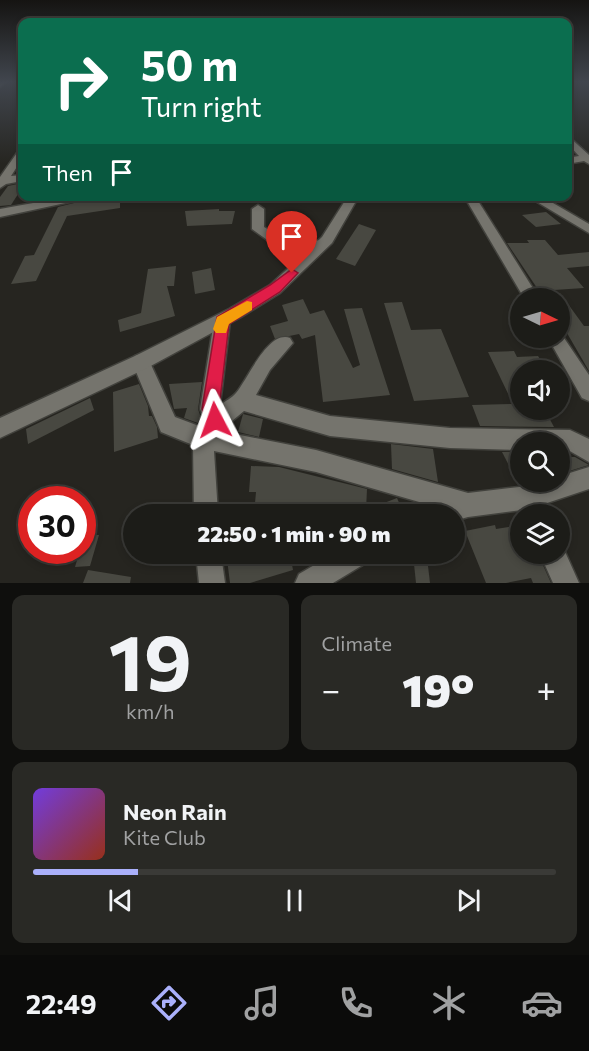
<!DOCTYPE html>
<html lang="en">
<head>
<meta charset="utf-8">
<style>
  :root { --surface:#1c1c18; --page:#292925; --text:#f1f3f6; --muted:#a0a1a2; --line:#3a3a37; --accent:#aab0fb }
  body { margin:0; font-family:Commissioner,sans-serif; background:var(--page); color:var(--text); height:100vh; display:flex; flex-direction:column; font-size:22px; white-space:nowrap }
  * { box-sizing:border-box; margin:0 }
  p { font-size:20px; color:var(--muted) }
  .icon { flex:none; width:33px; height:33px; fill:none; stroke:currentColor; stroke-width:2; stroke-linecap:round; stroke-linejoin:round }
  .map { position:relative; height:583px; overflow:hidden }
  .side { display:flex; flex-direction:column; gap:12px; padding:12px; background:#0f0f0d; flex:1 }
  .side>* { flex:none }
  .hud { position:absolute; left:18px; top:18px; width:554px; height:183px; border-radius:12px; box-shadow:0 3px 9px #0003,0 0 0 2px var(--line); background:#0b6e4f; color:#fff; overflow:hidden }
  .needle { width:39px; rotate:95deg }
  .controls { position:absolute; left:510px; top:288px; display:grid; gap:12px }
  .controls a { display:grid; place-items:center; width:60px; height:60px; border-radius:50%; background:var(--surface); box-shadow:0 3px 9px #0003,0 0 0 2px var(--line); font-size:30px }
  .speed { position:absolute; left:18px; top:486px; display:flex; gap:12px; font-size:30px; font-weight:700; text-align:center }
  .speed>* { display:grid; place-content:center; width:78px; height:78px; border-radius:50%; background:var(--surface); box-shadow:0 3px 9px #0003,0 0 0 2px var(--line); line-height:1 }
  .speed .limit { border:9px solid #d22; background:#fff; color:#111 }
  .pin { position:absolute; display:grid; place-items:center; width:51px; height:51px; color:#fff; margin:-62px -26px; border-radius:50% 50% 50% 0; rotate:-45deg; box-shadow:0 0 6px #0007 }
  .pin .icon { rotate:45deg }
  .me { position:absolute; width:66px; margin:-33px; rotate:356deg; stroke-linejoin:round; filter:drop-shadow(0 0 4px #0008) }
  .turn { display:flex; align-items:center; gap:21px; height:126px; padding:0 24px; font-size:27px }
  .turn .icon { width:78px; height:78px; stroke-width:2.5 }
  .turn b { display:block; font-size:42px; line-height:51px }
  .then { display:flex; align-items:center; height:57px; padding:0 24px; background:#0003; gap:12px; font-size:22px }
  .big { font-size:45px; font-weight:800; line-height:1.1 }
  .side .card { flex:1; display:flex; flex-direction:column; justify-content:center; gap:9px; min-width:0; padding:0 21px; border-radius:12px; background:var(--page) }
  .side .dial { align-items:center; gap:0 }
  .dial b { font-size:78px; line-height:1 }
  .song { display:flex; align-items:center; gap:18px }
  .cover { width:72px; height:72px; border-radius:9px; background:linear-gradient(135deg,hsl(260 70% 55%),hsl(10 70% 35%)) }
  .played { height:6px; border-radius:3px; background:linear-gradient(90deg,var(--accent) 20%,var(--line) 20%) }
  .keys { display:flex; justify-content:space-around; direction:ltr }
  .heat { display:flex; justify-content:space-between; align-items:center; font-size:33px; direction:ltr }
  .side .tiles { flex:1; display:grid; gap:12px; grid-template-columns:1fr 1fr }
  .card:last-child { grid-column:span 2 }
  .trip { position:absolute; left:123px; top:504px; width:342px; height:60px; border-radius:30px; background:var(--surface); box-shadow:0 3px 9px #0003,0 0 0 2px var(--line); font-weight:800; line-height:60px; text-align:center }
  .tab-bar { display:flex; height:96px; justify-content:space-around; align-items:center; background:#0b0b0a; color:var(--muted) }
  .tab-bar .icon { width:42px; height:42px }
  .tab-bar .on { color:var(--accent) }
  .tab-bar b { font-size:27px; color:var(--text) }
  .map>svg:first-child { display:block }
  .building { fill:#484841 }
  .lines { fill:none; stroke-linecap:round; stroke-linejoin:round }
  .minor-casing { stroke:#42423d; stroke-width:3 }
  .tertiary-casing { stroke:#42423d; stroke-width:3 }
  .minor { fill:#75746d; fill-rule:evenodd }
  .tertiary { fill:#75746d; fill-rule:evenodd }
  .route { fill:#e11d48; stroke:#92132f; stroke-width:1.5 }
  .slow { fill:#f59e0b }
</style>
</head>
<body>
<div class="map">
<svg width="589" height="583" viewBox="0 0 589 583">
  <rect width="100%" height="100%" fill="#262520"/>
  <g class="building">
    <path d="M22 183V188L11 205 0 206V197L8 186Z"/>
    <path d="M102 196H120V208L67 216 36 281 11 284 25 256 34 255 58 207Z"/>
    <path d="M219 209V211H235L232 224 187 226 185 211Z"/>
    <path d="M546 212 561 224 536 227 522 215Z"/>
    <path d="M359 224 376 230 355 266 336 259Z"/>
    <path d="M527 240H545L558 255 589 252V266L567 268 584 288 539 291 507 243H529Z"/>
    <path d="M176 266 174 286H167L175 316 120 332 118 320 141 313 148 269Z"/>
    <path d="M211 268 215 290 195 294 192 272Z"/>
    <path d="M560 293 584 326H589V371L560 321Z"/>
    <path d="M303 299 310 314 324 310 353 368 360 365 344 309 362 308 390 395 323 402 315 335 302 339 299 334 275 339 270 326 288 321 282 305Z"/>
    <path d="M402 302 411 330 441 329 469 397 414 401 384 303Z"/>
    <path d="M514 351 517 357 538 356 547 370H520V410H545L554 427 480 426 472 405 513 404 488 352Z"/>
    <path d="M202 382 198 409 201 418 198 423 184 418 187 408 174 409 169 384Z"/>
    <path d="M139 384 148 406 149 416H152L157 427 158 438 114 452 113 392Z"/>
    <path d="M90 398 94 410 28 444 26 429Z"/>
    <path d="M243 414 263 419 259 437 238 432Z"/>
    <path d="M391 444 433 449 438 482 392 469Z"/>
    <path d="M502 452H520V485H519Z"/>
    <path d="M560 457H575L589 465 566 472Z"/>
    <path d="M251 466 279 467 367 489 366 510 397 498 404 514H254L256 492H249Z"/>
    <path d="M495 525 496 529 520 525V554H538L551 583H533L531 578 506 583H486L465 531Z"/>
    <path d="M82 535H99L90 566 75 567 80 550H82Z"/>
    <path d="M246 554H290L293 570 250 583H230L227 559Z"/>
    <path d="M414 564 428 566 430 583H416Z"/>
    <path d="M88 570 131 577 130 583H83Z"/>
  </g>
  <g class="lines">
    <defs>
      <g id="minor">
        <path d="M0 82H6L0 87Z"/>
        <path d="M567 135 589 155V164L584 161 567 164V158L579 156 567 143Z"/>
        <path d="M22 149V159L11 176 22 175V181L6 184 0 188V177L19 150Z"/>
        <path d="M72 196H98L0 217V209Z"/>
        <path d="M464 196H475L539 298H524Z"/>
        <path d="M527 196H541L589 224V233Z"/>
        <path d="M258 205 264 209V227L278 235 321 241 328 245 321 249 270 242 252 229V209Z"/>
        <path d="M222 315 228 316 230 321 220 405C225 401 232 398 236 393 248 379 268 330 290 338L293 343 270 370 256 395 330 416 450 428 570 430 589 439V462L568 450H560V442H520V450L450 448 330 436 244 411 220 431 316 450 468 493 528 486 543 482H560V476L589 467V489L544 504 548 514H524L522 510 468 517 454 521V514H430L433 506 316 472 214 451 218 514H194L193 445 161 432 132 362 135 356 141 354 147 356 175 417 199 426 204 418 200 409 214 321 216 316Z"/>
        <path d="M560 332 589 375V401L582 398 548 338H560Z"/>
        <path d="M560 544 562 545 579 583H553L540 554H560Z"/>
        <path d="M196 554H221L225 583H199Z"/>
        <path d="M333 554H370L366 563 333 583H295L299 574Z"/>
      </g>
      <path id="tertiary" d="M348 196H359L332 243 280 293 241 317 147 368 0 438V418L135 356 229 309 270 285 322 237Z"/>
    </defs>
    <use href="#minor" class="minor-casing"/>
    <use href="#tertiary" class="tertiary-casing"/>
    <use href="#minor" class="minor"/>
    <use href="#tertiary" class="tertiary"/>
  </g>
  <linearGradient id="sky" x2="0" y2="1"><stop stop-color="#151412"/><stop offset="0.5" stop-color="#41464e"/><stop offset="1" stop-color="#41464e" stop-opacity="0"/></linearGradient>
  <rect width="589" height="164" fill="url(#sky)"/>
  <path class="route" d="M292 269 298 273 280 292 229 324 219 409 224 420 221 426 215 429 208 426 202 409 217 317 270 285Z"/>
  <path class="slow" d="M247 301 252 302V310L229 324 226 333H216L213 329 217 317Z"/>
</svg>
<div class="controls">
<a><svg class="needle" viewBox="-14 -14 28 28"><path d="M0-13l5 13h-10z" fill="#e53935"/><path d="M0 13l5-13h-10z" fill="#a0a1a2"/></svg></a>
<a><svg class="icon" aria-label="sound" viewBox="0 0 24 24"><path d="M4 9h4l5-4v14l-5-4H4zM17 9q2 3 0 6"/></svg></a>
<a><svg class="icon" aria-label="search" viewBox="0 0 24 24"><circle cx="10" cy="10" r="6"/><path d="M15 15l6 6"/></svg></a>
<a><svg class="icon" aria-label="layers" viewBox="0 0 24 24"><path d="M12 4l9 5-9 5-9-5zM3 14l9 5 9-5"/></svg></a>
</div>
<div class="speed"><div class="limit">30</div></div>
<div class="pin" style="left:292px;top:273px;background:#d93025"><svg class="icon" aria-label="arrive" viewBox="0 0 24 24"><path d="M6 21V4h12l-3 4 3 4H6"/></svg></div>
<svg class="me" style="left:215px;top:420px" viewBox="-20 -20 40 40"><path d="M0-17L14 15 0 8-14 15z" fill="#e11d48" stroke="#fff" stroke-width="4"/></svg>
<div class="trip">22:50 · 1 min · 90 m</div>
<div class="hud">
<div class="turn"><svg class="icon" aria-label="right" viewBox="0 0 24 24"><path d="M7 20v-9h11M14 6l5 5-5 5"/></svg><div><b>50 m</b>Turn right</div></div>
<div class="then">Then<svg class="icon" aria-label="arrive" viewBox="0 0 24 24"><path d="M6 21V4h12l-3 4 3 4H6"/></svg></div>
</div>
</div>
<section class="side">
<div class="tiles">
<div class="card dial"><b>19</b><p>km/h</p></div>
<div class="card"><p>Climate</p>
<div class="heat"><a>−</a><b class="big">19°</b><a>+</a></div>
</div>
<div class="card">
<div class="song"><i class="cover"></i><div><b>Neon Rain</b><p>Kite Club</p></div></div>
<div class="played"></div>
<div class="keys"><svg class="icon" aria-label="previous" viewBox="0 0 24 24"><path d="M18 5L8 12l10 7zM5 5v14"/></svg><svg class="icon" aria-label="pause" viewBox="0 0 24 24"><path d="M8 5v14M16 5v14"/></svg><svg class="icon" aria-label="next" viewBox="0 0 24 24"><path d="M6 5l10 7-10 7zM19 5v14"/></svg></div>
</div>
</div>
</section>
<nav class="tab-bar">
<b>22:49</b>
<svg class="icon on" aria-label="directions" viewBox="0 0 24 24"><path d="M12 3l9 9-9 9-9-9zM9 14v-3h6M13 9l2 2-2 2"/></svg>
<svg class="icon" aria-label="music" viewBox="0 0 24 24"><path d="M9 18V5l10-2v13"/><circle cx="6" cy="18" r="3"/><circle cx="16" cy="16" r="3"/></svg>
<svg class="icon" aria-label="phone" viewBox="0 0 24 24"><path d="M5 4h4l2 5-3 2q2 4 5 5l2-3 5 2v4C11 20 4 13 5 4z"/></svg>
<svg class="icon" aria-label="climate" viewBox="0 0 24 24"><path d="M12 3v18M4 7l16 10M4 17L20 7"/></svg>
<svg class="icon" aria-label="car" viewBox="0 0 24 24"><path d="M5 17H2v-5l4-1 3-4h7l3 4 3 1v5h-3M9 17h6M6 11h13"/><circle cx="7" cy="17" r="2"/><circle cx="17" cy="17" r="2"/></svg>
</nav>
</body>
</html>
